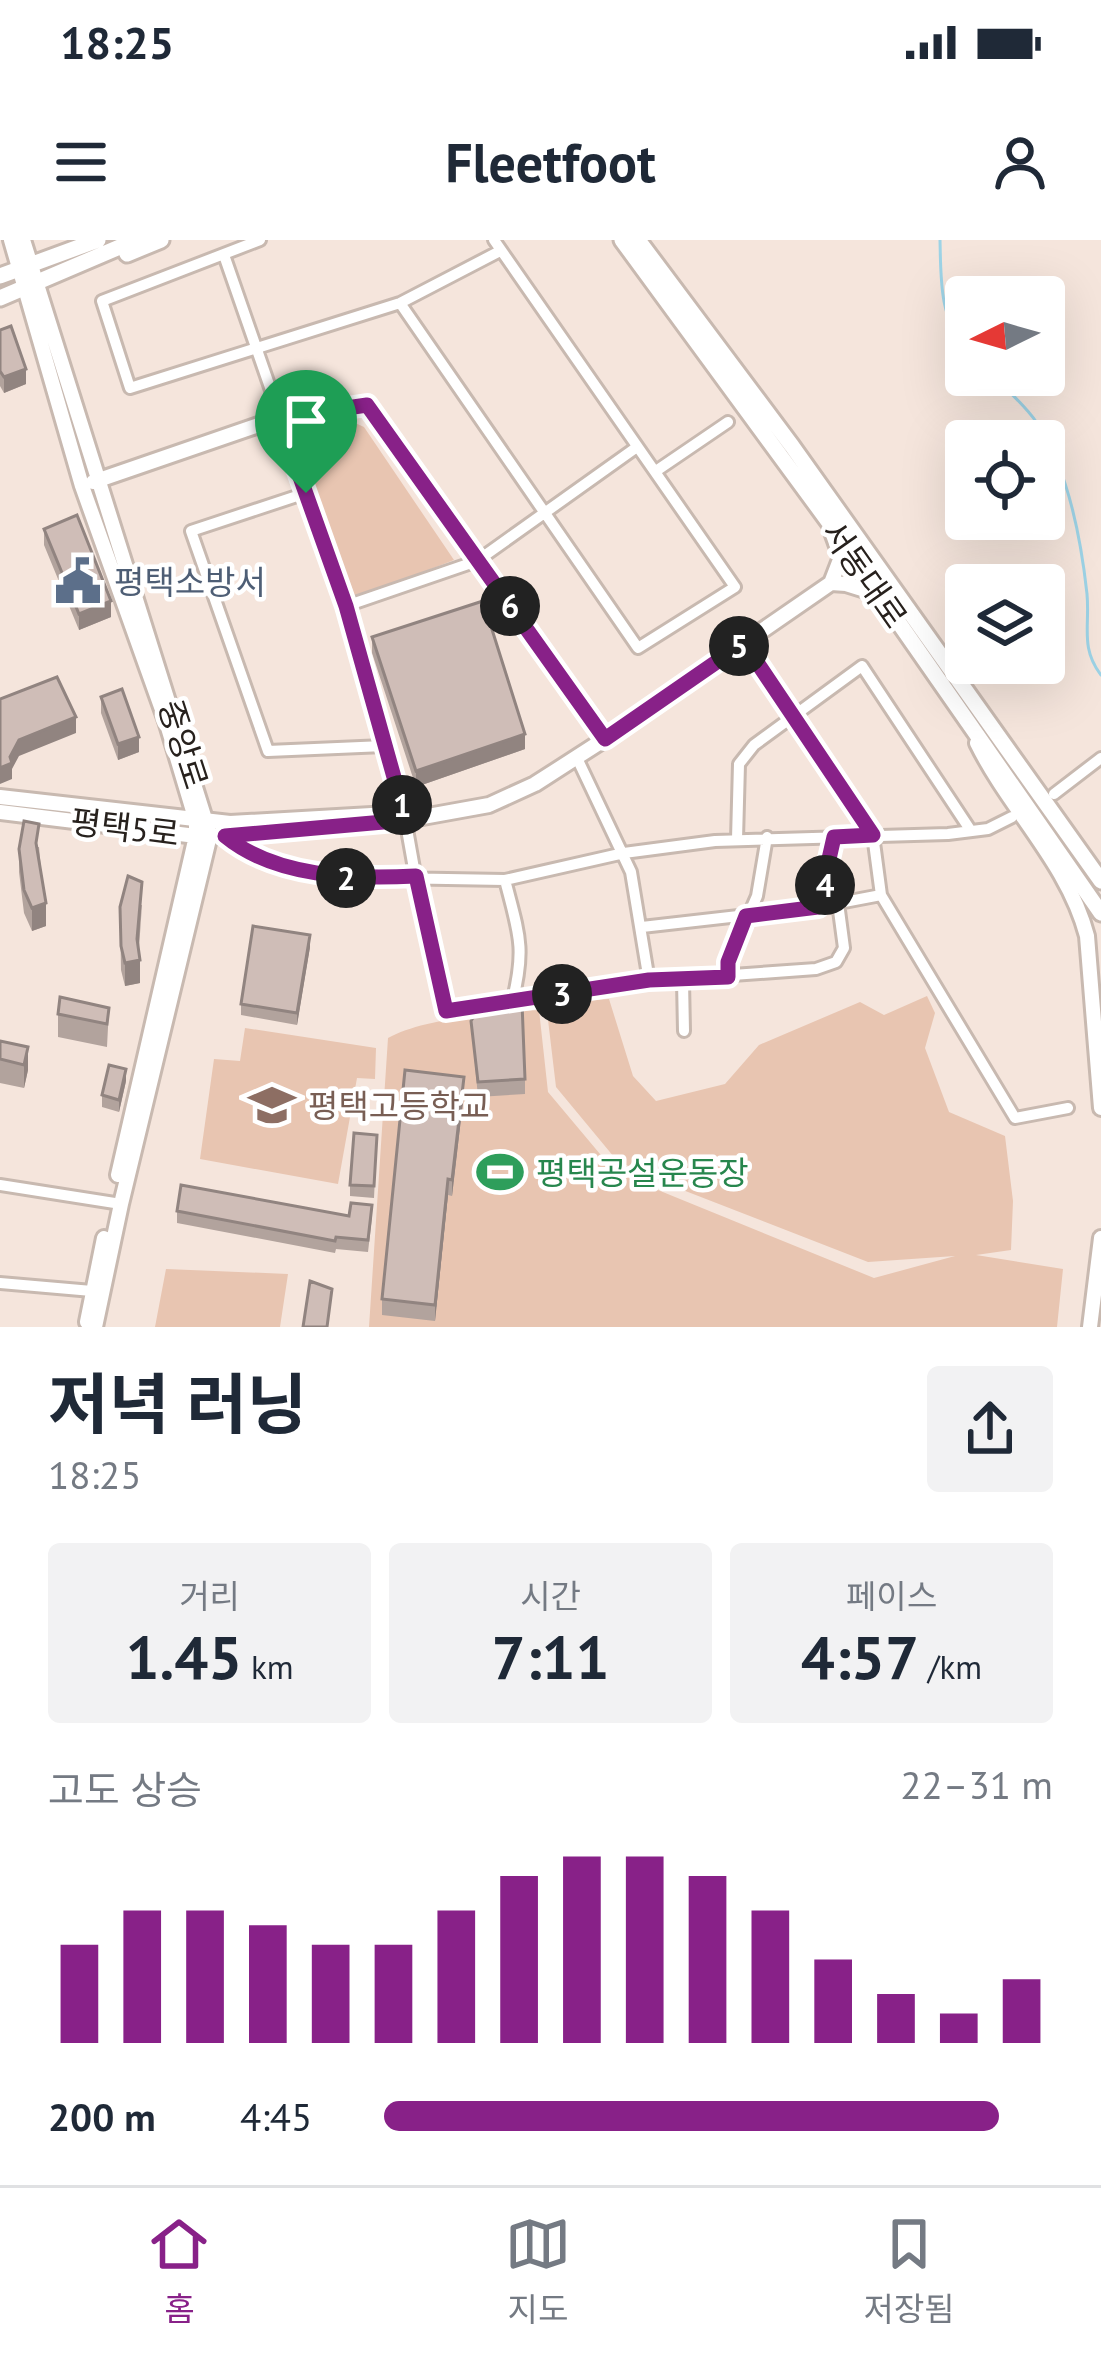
<!DOCTYPE html>
<html lang="ko">
<head>
<meta charset="utf-8">
<style>
	:root { --surface:#fff; --page:#f2f2f3; --text:#1f2937; --muted:#747a83; --line:#e0e1e3; --accent:#882188 }
	body { margin:0; font-family:"PT Sans","Noto Sans KR",sans-serif; background:var(--page); color:var(--text); height:100vh; display:flex; flex-direction:column; font-size:45px; white-space:nowrap }
	* { box-sizing:border-box; margin:0 }
	p { font-size:39px; color:var(--muted) }
	.icon { flex:none; width:66px; height:66px; fill:none; stroke:currentColor; stroke-width:2; stroke-linecap:round; stroke-linejoin:round }
	.map { position:relative; height:1087px; overflow:hidden }
	.details { display:flex; flex-direction:column; background:var(--surface); flex:1 }
	.details>* { flex:none }
	.needle { width:78px; rotate:265deg }
	.buttons { position:absolute; left:945px; top:36px; display:grid; gap:24px }
	.buttons a { display:grid; place-items:center; width:120px; height:120px; border-radius:12px; background:var(--surface); box-shadow:0 12px 48px #0002; font-size:60px }
	.pin { position:absolute; display:grid; place-items:center; width:102px; height:102px; color:#fff; margin:-123px -51px; border-radius:50% 50% 50% 0; rotate:-45deg; box-shadow:0 0 12px #0007 }
	.pin .icon { rotate:45deg }
	.km { position:absolute; width:60px; height:60px; margin:-30px; border-radius:50%; background:#222; color:#fff; font-size:33px; line-height:60px; text-align:center }
	.round { display:grid; place-items:center; flex:none; width:126px; height:126px; border-radius:12px; background:var(--page) }
	.head { display:flex; align-items:center; justify-content:space-between; height:204px; padding:0 48px }
	h1 { font-size:66px; font-weight:700; line-height:90px }
	.figures { display:grid; grid-template-columns:repeat(3,1fr); gap:18px; height:204px; padding:12px 48px }
	.figures div { display:grid; align-content:center; border-radius:12px; background:var(--page); text-align:center }
	.figures b { font-size:60px; font-weight:700 }
	.figures small { font-size:33px; font-weight:400 }
	.figures p { font-size:33px }
	.chart { height:336px; padding:24px 48px }
	.chart p { display:flex; justify-content:space-between }
	.chart svg { width:100%; height:216px; margin-top:12px; stroke:var(--accent); stroke-width:6 }
	ul { padding:0 48px; list-style:none; font-size:39px }
	li { display:grid; grid-template-columns:192px 144px 1fr; align-items:center; height:90px }
	li i { height:30px; border-radius:15px; background:var(--accent) }
	.status { display:flex; justify-content:space-between; align-items:center; height:84px; padding:0 60px; background:var(--surface); direction:ltr }
	.status svg { height:33px; fill:currentColor }
	header { display:flex; justify-content:space-between; align-items:center; height:156px; padding:0 48px; background:var(--surface); font-size:54px; font-weight:700 }
	.tabs { display:flex; justify-content:space-around; align-items:center; height:168px; border-top:3px solid var(--line); background:var(--surface); font-size:33px; color:var(--muted) }
	.tabs a { display:grid; justify-items:center; gap:6px }
	.tabs .active { color:var(--accent) }
	.map>svg:first-child { display:block }
	.green { fill:#e8c5b1 }
	.lines { fill:none; stroke-linecap:round; stroke-linejoin:round }
	.stream { stroke:#9dd3e6; stroke-width:3 }
	.street-casing { stroke:#c8b9b0; stroke-width:16 }
	.secondary-casing { stroke:#c8b9b0; stroke-width:20 }
	.primary-casing { stroke:#c8b9b0; stroke-width:21 }
	.street { stroke:#fff; stroke-width:10 }
	.secondary { stroke:#fff; stroke-width:14 }
	.primary { stroke:#fff; stroke-width:15 }
	.wall { fill:#b2a39d }
	.shaded-wall { fill:#918480 }
	.building { fill:#cfbdb7; stroke:#918480; stroke-width:3 }
	.route-casing { stroke:#fff; stroke-width:24 }
	.route { stroke:#882188; stroke-width:15 }
	.labels { text-anchor:middle; dominant-baseline:central; stroke-width:9; stroke-linejoin:round; paint-order:stroke }
	.street-label { font-size:33px; fill:#27211d; stroke:#fff }
	.service-label { font-size:33px; fill:#4e5e75; stroke:#fff; text-anchor:start }
	.education-label { font-size:33px; fill:#785e54; stroke:#fff; text-anchor:start }
	.leisure-label { font-size:33px; fill:#27864d; stroke:#fff; text-anchor:start }
</style>
</head>
<body>
<div class="status"><b>18:25</b><svg viewBox="0 0 49 12"><path d="M0 12V9h3v3zM5 12V6h3v6zM10 12V3h3v9zM15 12V0h3v12zM26 1h20v11H26zM47 4h2v5h-2z"/></svg></div>
<header><svg class="icon" aria-label="menu" viewBox="0 0 24 24"><path d="M4 6h16M4 12h16M4 18h16"/></svg>Fleetfoot<svg class="icon" aria-label="person" viewBox="0 0 24 24"><circle cx="12" cy="8" r="4"/><path d="M4 21q1-7 8-7t8 7"/></svg></header>
<div class="map">
<svg width="1101" height="1087" viewBox="0 0 1101 1087">
	<rect width="100%" height="100%" fill="#f5e5dc"/>
	<path class="green" d="M346 179 364 187 454 320 356 358 346 353 297 190 318 182Z
		M927 756 935 773 925 808 949 872 1005 896 1013 961 1011 1010 976 1015 1063 1029 1057 1087H369L388 798C424 778 497 773 539 770L548 852 600 914 626 937 874 1038 955 1016 868 1022 639 933 614 917 556 847 546 763 609 759 633 836 656 861 725 844 759 805 860 762 884 775Z
		M245 788 376 808 375 839 357 838 338 944 200 919 214 819 240 821Z
		M166 1029 288 1034 280 1087H155Z"/>
	<g class="lines">
		<path class="stream" d="M940 0C941 38 939 78 966 108
			M992 135C1007 150 1025 165 1037 183 1069 231 1081 299 1087 354 1090 386 1080 408 1101 435"/>
		<defs>
			<path id="street" d="M260 0 102 61 130 148 400 63 500 11
				M224 15 346 366 403 567 425 690 446 771 649 741 816 729 836 722 844 708 838 663
				M400 63 638 408 735 347 494 0
				M656 231 728 182
				M306 253 191 291 268 511 384 506
				M346 366 477 321 637 207
				M744 403 873 595 881 655 1015 878 1068 868
				M576 516 631 632 649 741
				M1054 554 1101 518
				M225 596 245 612 332 637 505 640 624 613 715 601 948 594 988 589 1012 577
				M737 599 739 524 754 505 862 426 971 591
				M505 640C519 694 526 708 512 763
				M818 667 834 597
				M642 687 818 667 881 655
				M728 737V722L757 656 767 597
				M683 741 684 791
				M0 945 121 964
				M0 1043 92 1051"/>
			<path id="secondary" d="M11 0 82 246 166 481 196 581V596L118 935
				M23 0 210 595 121 964 95 1087
				M93 242 279 178 367 165 605 499
				M831 343 846 344 878 354
				M977 503C1010 570 1068 623 1087 696L1101 868
				M0 557 230 583 389 574
				M0 572 196 596H225L406 580 489 565 535 544 605 499 831 343 841 317 832 292
				M87 1082 104 998
				M1090 1087 1101 998"/>
			<path id="primary" d="M622 0 828 281 1101 673
				M638 0 792 206 1101 641
				M127 14 161 0
				M0 36 98 0
				M0 58 136 0"/>
		</defs>
		<use href="#street" class="street-casing"/>
		<use href="#secondary" class="secondary-casing"/>
		<use href="#primary" class="primary-casing"/>
		<use href="#street" class="street"/>
		<use href="#secondary" class="secondary"/>
		<use href="#primary" class="primary"/>
	</g>
	<path class="wall" d="M0 90 26 144 4 153 0 146Z
		M44 289 111 377 79 390 44 305Z
		M372 397 525 509 416 547 372 413Z
		M101 457 139 512 118 520 101 473Z
		M39 607 46 686 32 691 24 673 19 632V609Z
		M142 665 139 708 140 743 125 746 121 730 120 667Z
		M310 707 297 785 241 775V764Z
		M109 768 107 807 58 797V774Z
		M471 781 525 839V854L478 857Z
		M0 801 28 807V830L24 848 0 843Z
		M126 841 119 872 102 867V855Z
		M464 853 452 956 448 955 435 1081 382 1075V1059Z
		M377 895 374 958 350 956V945Z
		M177 971 372 977 368 1012 336 1009 335 1013 177 983Z"/>
	<path class="shaded-wall" d="M26 129V144L4 153V137Z
		M111 361V377L79 390V374Z
		M76 477V493L19 516 12 529V539L0 544V528L10 517 19 500Z
		M525 494V509L416 547V531Z
		M139 497V512L118 520V504Z
		M142 642 138 720H140V743L125 746V723L137 699Z
		M46 663V686L32 691V668Z
		M310 695V707L297 785V773Z
		M28 807V830L24 848V825Z
		M126 829V841L119 872V860Z
		M464 837V853L452 956V940Z
		M448 939V955L435 1081V1065Z"/>
	<path class="building" d="M11 86 26 129 4 137 0 131V90Z
		M77 275 111 361 79 374 44 289Z
		M483 361 525 494 416 531 372 397Z
		M57 437 76 477 19 500 10 517 12 523 0 528V459Z
		M122 449 139 497 118 504 101 457Z
		M24 581 39 584 36 603 46 663 32 668 24 650 19 609Z
		M128 636 142 642 137 699 140 720 125 723 121 706 120 667Z
		M253 686 310 695 297 773 241 764Z
		M60 757 109 768 107 784 58 774Z
		M522 763 525 839 478 842 471 781 479 768Z
		M0 801 28 807 24 825 0 819Z
		M109 825 126 829 119 860 102 855Z
		M405 830 464 837 452 940 448 939 435 1065 382 1059Z
		M354 893 377 895 374 946 350 945Z
		M181 945 349 976 351 963 372 965 368 1000 336 997 335 1001 177 971Z
		M310 1041 332 1049 327 1087H303Z"/>
	<g class="lines">
		<defs>
			<path id="route" d="M367 165 605 499 744 403 873 595 834 597 818 667 746 676 728 722V737L649 740 446 771 416 636C353 639 276 638 225 596L406 580 346 366 279 178Z"/>
		</defs>
		<use href="#route" class="route-casing"/>
		<use href="#route" class="route"/>
	</g>
	<defs>
		<symbol id="civic-bare" viewBox="-9 -9 18 18"><path d="M-.6-6.5H3V-4.5H.6V-3L4-1V1h2V6H-6V1h2V-1L-.6-3ZM-1.2 2.5V6h2.4V2.5Z" fill="#5c6f8a" stroke="#fff" stroke-width="2.5" paint-order="stroke"/></symbol>
		<symbol id="school-bare" viewBox="-9 -9 18 18"><path d="M0-5L7-2L0 1L-7-2ZM-4 1L0 2.5L4 1V4Q0 6-4 4Z" fill="#8d6e63" stroke="#fff" stroke-width="2.5" paint-order="stroke"/></symbol>
		<symbol id="stadium-bare" viewBox="-9 -9 18 18"><path d="M0-5a6.5 5 0 1 0 0 10a6.5 5 0 1 0 0-10ZM-3.5-1.8h7v3.6h-7Z" fill="#2e9e5b" stroke="#fff" stroke-width="2.5" paint-order="stroke"/></symbol>
	</defs>
	<g fill-rule="evenodd">
		<use href="#civic-bare" x="45" y="308" width="66" height="66"/>
		<use href="#school-bare" x="239" y="832" width="66" height="66"/>
		<use href="#stadium-bare" x="467" y="899" width="66" height="66"/>
	</g>
	<g class="labels">
		<g class="street-label">
			<text transform="translate(865 334) rotate(55)">서동대로</text>
			<text transform="translate(184 504) rotate(72)">중앙로</text>
			<text transform="translate(125 587) rotate(7)">평택5로</text>
		</g>
		<g class="service-label">
			<text x="114" y="341">평택소방서</text>
		</g>
		<g class="education-label">
			<text x="308" y="865">평택고등학교</text>
		</g>
		<g class="leisure-label">
			<text x="536" y="932">평택공설운동장</text>
		</g>
	</g>
</svg>
<div class="buttons">
<a><svg class="needle" viewBox="-14 -14 28 28"><path d="M0-13l5 13h-10z" fill="#e53935"/><path d="M0 13l5-13h-10z" fill="#747a83"/></svg></a>
<a><svg class="icon" aria-label="locate" viewBox="0 0 24 24"><circle cx="12" cy="12" r="6"/><path d="M12 2v4M12 18v4M2 12h4M18 12h4"/></svg></a>
<a><svg class="icon" aria-label="layers" viewBox="0 0 24 24"><path d="M12 4l9 5-9 5-9-5zM3 14l9 5 9-5"/></svg></a>
</div>
<div class="pin" style="left:306px;top:253px;background:#1e9e55"><svg class="icon" aria-label="arrive" viewBox="0 0 24 24"><path d="M6 21V4h12l-3 4 3 4H6"/></svg></div>
<b class="km" style="left:402px;top:565px">1</b>
<b class="km" style="left:346px;top:638px">2</b>
<b class="km" style="left:562px;top:754px">3</b>
<b class="km" style="left:825px;top:645px">4</b>
<b class="km" style="left:739px;top:406px">5</b>
<b class="km" style="left:510px;top:366px">6</b>
</div>
<section class="details">
<div class="head"><div><h1>저녁 러닝</h1><p>18:25</p></div><a class="round"><svg class="icon" aria-label="share" viewBox="0 0 24 24"><path d="M12 15V3M7 8l5-5 5 5M5 13v7h14v-7"/></svg></a></div>
<div class="figures">
<div><p>거리</p><b>1.45<small> km</small></b></div>
<div><p>시간</p><b>7:11</b></div>
<div><p>페이스</p><b>4:57<small> /km</small></b></div>
</div>
<div class="chart"><p><span>고도 상승</span>22–31 m</p>
<svg viewBox="0 0 160 44" preserveAspectRatio="none"><path d="M5 44V24M15 44V17M25 44V17M35 44V20M45 44V24M55 44V24M65 44V17M75 44V10M85 44V6M95 44V6M105 44V10M115 44V17M125 44V27M135 44V34M145 44V38M155 44V31"/></svg>
</div>
<ul>
<li><b>200 m</b>4:45<i style="width:92%"></i></li>
</ul>
</section>
<nav class="tabs">
<a class="active"><svg class="icon" aria-label="home" viewBox="0 0 24 24"><path d="M3 11l9-7 9 7M6 9v11h12V9"/></svg>홈</a>
<a><svg class="icon" aria-label="map" viewBox="0 0 24 24"><path d="M3 6l6-2 6 2 6-2v14l-6 2-6-2-6 2zM9 4v14M15 6v14"/></svg>지도</a>
<a><svg class="icon" aria-label="saved" viewBox="0 0 24 24"><path d="M7 4h10v16l-5-4-5 4z"/></svg>저장됨</a>
</nav>
</body>
</html>
